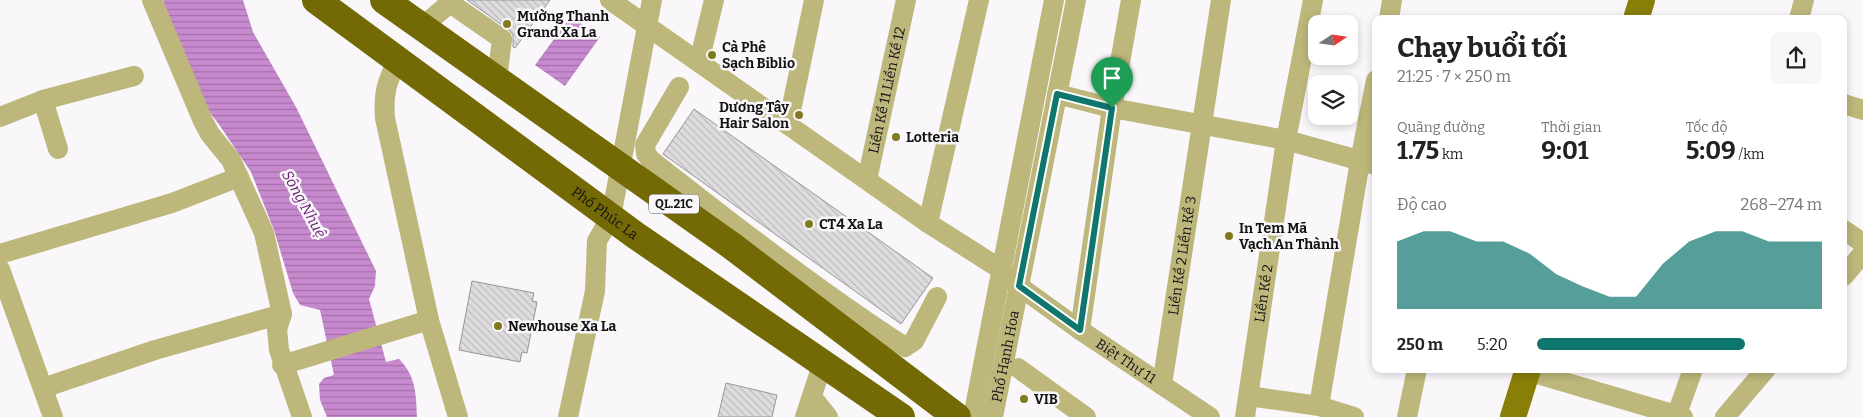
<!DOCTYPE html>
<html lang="vi">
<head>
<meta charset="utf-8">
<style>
	:root { --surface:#fff; --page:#f6f6f6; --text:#222; --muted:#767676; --accent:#0f766e }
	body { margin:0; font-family:Bitter,serif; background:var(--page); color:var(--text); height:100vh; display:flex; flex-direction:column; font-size:19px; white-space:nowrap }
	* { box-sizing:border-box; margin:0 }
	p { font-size:16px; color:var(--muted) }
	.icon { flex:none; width:28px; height:28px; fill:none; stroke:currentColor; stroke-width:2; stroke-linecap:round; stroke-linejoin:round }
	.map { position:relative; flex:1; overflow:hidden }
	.drawer { position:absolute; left:1372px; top:15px; width:475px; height:358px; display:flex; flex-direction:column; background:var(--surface); border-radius:10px; box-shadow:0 2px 8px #0003 }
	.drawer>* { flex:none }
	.needle { width:32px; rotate:77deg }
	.controls { position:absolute; left:1308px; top:15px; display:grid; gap:10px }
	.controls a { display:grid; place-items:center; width:50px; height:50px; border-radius:10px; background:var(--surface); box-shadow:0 2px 8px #0003; font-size:25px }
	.pin { position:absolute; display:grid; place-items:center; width:42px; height:42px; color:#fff; margin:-51px -21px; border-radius:50% 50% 50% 0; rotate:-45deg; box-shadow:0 0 5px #0007 }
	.pin .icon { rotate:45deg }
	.round { display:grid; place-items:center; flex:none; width:52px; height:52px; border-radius:10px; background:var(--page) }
	.overview { display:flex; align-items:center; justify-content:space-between; height:85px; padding:0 25px }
	h1 { font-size:28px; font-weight:700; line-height:38px }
	.figures { display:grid; grid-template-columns:repeat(3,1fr); gap:8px; height:85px; padding:5px 25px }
	.figures div { display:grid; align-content:center }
	.figures b { font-size:25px; font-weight:700 }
	.figures small { font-size:14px; font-weight:400 }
	.figures p { font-size:14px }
	.chart { height:140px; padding:10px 25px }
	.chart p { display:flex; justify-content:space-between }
	.chart svg { width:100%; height:90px; margin-top:5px; fill:var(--accent); opacity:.7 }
	ul { padding:0 25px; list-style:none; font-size:16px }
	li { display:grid; grid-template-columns:80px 60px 1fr; align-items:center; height:38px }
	li i { height:12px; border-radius:6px; background:var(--accent) }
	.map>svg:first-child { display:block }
	.water { fill:url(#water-rules) }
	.building { fill:url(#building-back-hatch); stroke:#989698 }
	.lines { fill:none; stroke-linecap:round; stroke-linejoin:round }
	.minor { stroke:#bdb77b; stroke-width:20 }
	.major { stroke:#897f08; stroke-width:26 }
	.highway { stroke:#736a05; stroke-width:28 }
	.route-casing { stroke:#fff; stroke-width:10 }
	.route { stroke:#0f766e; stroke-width:6 }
	.poi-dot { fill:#81791e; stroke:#faf7fa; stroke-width:2 }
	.labels { text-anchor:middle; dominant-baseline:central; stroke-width:5; stroke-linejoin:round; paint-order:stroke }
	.shield { fill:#faf7fa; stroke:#585759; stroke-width:1 }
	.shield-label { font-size:12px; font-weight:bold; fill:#131214 }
	.poi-label { font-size:14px; font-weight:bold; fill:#131214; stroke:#faf7fa; text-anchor:start }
	.street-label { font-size:14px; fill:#131214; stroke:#faf7fa }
	.water-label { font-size:15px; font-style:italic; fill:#671d71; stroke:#faf7fa }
</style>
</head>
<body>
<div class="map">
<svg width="1863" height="417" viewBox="0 0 1863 417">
	<defs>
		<pattern id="water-rules" width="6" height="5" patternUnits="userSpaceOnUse" patternTransform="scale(1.25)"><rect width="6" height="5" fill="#c88acf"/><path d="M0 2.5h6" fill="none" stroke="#a16fa7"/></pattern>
		<pattern id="building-back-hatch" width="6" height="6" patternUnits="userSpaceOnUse" patternTransform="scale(1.25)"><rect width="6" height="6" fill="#dfdcdf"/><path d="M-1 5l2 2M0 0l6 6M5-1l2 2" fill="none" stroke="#bebcbe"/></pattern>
	</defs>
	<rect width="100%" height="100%" fill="#faf7fa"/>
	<path class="water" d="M163 0H243L253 32 296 107 376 271 375 286 369 299 386 362 399 359C416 376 416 394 417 417H327L320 400 319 384 324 378 334 375 320 310 300 305 293 293 274 230 251 172 218 123 199 99Z
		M571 16 600 37 565 86 535 65Z"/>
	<path class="building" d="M467 0H550L515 48 513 47V35L509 30Z
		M694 109 933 278 901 324 663 154Z
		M472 281 534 293 532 301 537 302 527 353 522 352 520 362 459 350Z
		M726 383 777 395 772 417H718Z"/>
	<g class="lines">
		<g class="minor">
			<path d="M152 0 203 121 210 134 231 160 264 233 282 314 277 329 279 350 302 417"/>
			<path id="s1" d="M610 0 928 223 1002 270 1019 286 1080 330 1210 417"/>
			<path d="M1389 19 1392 0"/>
			<path d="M1799 19 1804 0"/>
			<path d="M422 27 450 3 502 39 497 80"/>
			<path d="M398 59C387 82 383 92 385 118L429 320 458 417"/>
			<path d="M699 62 714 0"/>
			<path d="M679 87 645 145 646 154 651 160C734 225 817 290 905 347L914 341 937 297"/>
			<path d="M1057 94 1112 108 1286 140 1376 165"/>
			<path d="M43 100 134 76"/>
			<path d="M1844 104 1863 110"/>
			<path d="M0 117 43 100 58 149"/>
			<path d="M788 125 814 0"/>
			<path id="s2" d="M867 180 906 0"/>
			<path d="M928 223 979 0"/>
			<path d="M1844 230 1863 243"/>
			<path d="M0 254 172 203 239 177"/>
			<path d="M0 269 53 417"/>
			<path d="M1844 276 1863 253"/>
			<path d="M1080 330 1112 108 1131 0"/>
			<path d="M282 365 429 320"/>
			<path d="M1018 368 1086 417"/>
			<path d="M1527 371 1683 417"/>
			<path id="s3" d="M1162 385 1221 0"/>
			<path d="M43 388 155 350 282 314"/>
			<path d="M1249 396 1319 406 1354 417"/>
			<path d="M812 397 828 417"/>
			<path d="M1319 406 1360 161 1376 80"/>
			<path d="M1677 414 1693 369"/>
			<path d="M568 417 595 291 597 241 611 217 652 0"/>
			<path d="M805 417 823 362"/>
			<path d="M973 417 1054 0"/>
			<path id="s4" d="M993 417 1076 0"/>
			<path id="s5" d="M1245 417 1286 140 1313 0"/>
			<path d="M1407 417 1417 369"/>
			<path d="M1725 417 1766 369"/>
		</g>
		<path class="major" d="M1636 19 1642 0
			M1513 417 1528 369"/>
		<g class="highway">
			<path id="s6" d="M316 0 635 235 901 417"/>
			<path d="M384 0 732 246 957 417"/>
		</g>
	</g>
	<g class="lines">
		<defs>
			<path id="route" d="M1057 94 1112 108 1080 330 1019 286Z"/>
		</defs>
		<use href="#route" class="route-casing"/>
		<use href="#route" class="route"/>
	</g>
	<g class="poi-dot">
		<circle cx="507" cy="24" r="5"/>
		<circle cx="712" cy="55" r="5"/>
		<circle cx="799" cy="115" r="5"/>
		<circle cx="896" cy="137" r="5"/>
		<circle cx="809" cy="224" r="5"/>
		<circle cx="1229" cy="236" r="5"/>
		<circle cx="498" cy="326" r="5"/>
		<circle cx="1024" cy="399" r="5"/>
	</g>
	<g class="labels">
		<rect class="shield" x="649" y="194.5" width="50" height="19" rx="4"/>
		<g class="shield-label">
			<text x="674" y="204">QL.21C</text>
		</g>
		<g class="poi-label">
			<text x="517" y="16">Mường Thanh<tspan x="517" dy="16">Grand Xa La</tspan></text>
			<text x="722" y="47">Cà Phê<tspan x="722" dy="16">Sạch Biblio</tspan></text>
			<text x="789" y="107" text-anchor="end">Dương Tây<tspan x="789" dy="16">Hair Salon</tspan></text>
			<text x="906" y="137">Lotteria</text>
			<text x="819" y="224">CT4 Xa La</text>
			<text x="1239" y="228">In Tem Mã<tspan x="1239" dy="16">Vạch An Thành</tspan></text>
			<text x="508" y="326">Newhouse Xa La</text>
			<text x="1034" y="399">VIB</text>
		</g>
		<g class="street-label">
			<text stroke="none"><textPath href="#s2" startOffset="92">Liền Kề 11 Liền Kề 12</textPath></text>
			<text stroke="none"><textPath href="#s6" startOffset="359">Phố Phúc La</textPath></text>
			<text stroke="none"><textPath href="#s3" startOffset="131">Liền Kề 2 Liền Kề 3</textPath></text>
			<text stroke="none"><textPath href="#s5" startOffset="125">Liền Kề 2</textPath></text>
			<text stroke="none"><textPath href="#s4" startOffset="62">Phố Hạnh Hoa</textPath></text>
			<text stroke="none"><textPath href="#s1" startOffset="630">Biệt Thự 11</textPath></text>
		</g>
		<g class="water-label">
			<text transform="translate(304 204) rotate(61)">Sông Nhuệ</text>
		</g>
	</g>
</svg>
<div class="controls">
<a><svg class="needle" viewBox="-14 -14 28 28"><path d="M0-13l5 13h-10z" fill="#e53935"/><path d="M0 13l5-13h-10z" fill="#767676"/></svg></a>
<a><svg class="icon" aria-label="layers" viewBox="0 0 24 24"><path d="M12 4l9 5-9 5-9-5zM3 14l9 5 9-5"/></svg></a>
</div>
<div class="pin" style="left:1112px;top:108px;background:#1e9e55"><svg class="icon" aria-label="arrive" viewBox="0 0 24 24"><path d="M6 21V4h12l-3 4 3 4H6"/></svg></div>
<section class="drawer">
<div class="overview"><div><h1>Chạy buổi tối</h1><p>21:25 · 7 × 250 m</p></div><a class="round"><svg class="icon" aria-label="share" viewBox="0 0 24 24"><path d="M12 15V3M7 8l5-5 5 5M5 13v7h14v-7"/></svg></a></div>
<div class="figures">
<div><p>Quãng đường</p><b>1.75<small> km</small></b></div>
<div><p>Thời gian</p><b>9:01</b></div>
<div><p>Tốc độ</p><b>5:09<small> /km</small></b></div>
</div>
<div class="chart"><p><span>Độ cao</span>268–274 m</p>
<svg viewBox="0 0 160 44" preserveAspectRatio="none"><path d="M0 44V11L10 6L20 6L30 11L40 11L50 17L60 27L70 33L80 38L90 38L100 22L110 11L120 6L130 6L140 11L150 11L160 11V44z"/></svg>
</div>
<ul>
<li><b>250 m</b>5:20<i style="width:73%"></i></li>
</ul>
</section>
</div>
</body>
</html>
